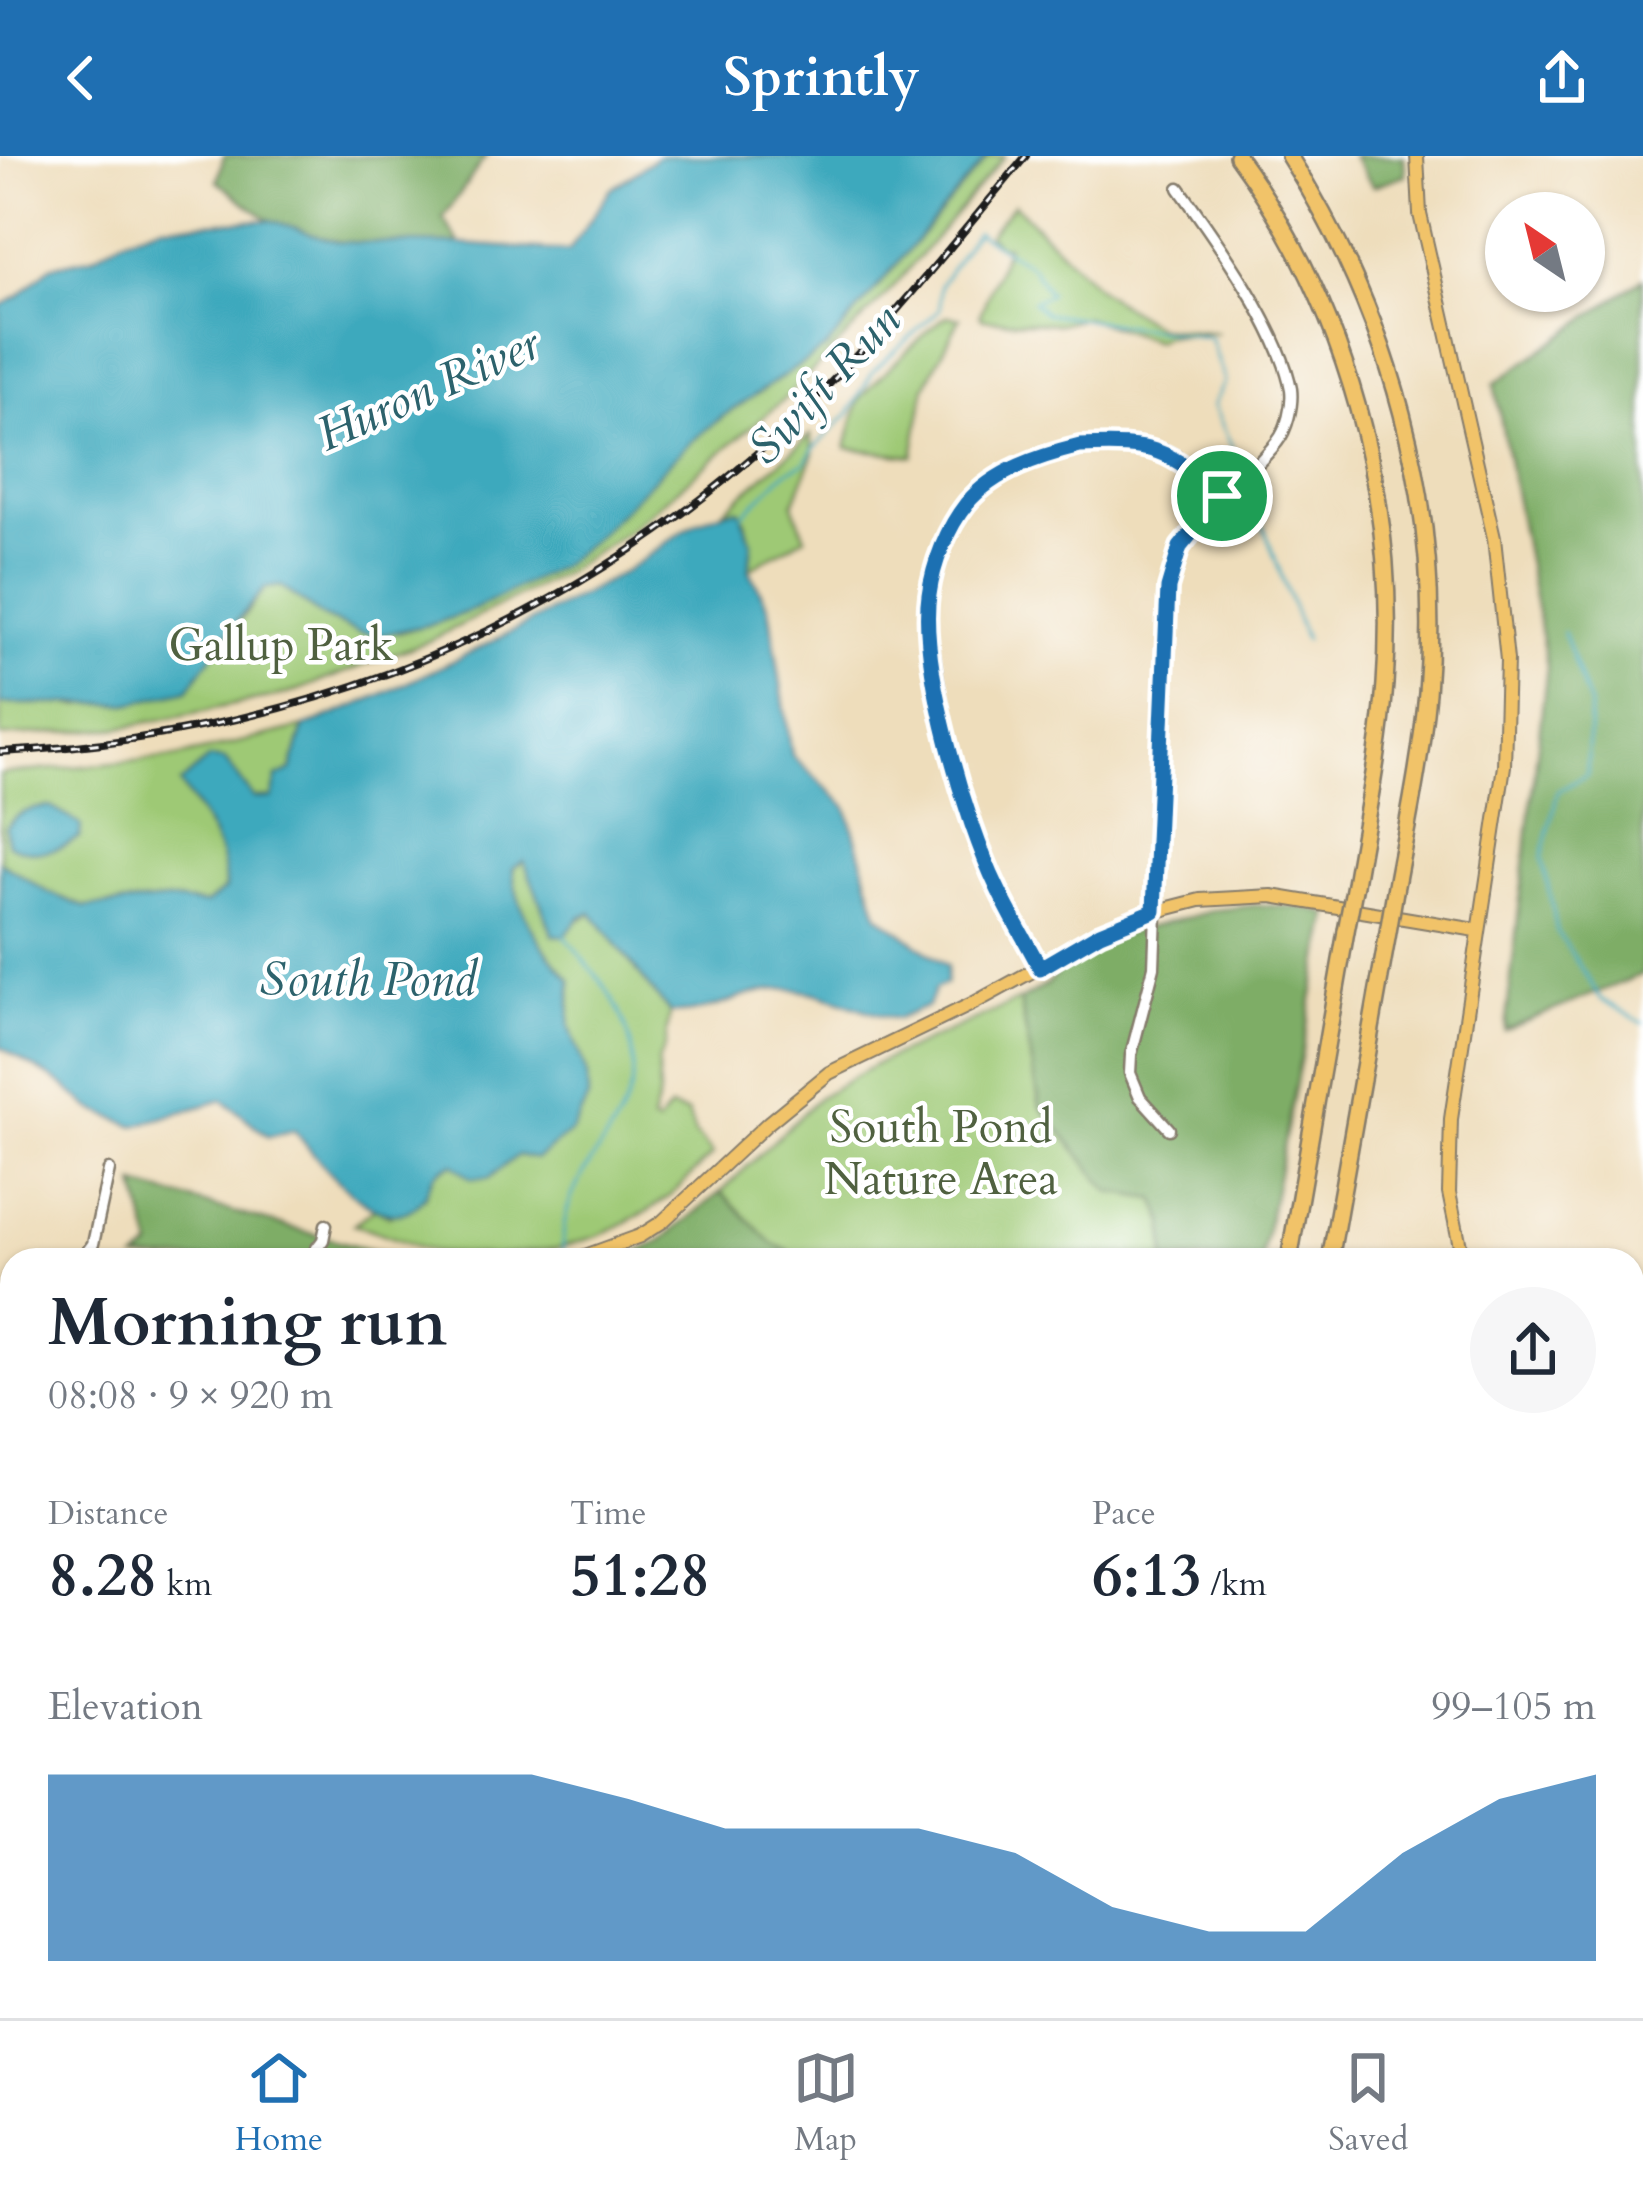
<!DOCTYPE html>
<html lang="en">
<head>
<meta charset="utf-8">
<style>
	:root { --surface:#fff; --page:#f6f6f7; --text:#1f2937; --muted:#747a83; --line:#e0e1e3; --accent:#1f6fb2 }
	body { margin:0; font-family:Cardo,serif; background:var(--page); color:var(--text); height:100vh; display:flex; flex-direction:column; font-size:45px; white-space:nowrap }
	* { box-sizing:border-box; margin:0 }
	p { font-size:39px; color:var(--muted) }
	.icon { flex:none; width:66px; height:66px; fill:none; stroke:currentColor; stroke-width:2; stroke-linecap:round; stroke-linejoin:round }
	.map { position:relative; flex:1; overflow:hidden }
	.drawer { position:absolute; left:0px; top:1092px; width:1644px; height:771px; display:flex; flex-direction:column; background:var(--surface); border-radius:36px 36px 0 0; box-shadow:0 3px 9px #0004 }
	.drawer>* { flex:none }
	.needle { width:78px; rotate:325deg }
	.controls { position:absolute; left:1485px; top:36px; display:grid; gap:24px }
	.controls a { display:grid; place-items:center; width:120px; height:120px; border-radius:50%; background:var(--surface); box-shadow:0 3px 9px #0004; font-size:60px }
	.pin { position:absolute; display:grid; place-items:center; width:102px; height:102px; color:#fff; margin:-51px; border:6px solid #fff; border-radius:50%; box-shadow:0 3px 12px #0007 }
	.round { display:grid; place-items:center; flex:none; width:126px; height:126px; border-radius:63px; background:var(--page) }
	.overview { display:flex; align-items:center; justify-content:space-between; height:204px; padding:0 48px }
	h1 { font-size:66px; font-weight:600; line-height:90px }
	.figures { display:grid; grid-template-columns:repeat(3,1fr); gap:18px; height:204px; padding:12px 48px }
	.figures div { display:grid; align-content:center }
	.figures b { font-size:60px; font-weight:600 }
	.figures small { font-size:33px; font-weight:400 }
	.figures p { font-size:33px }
	.chart { height:336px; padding:24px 48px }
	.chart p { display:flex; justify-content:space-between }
	.chart svg { width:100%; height:216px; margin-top:12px; fill:var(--accent); opacity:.7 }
	header { display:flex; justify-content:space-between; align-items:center; height:156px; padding:0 48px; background:var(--accent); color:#fff; font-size:54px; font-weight:600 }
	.menu { display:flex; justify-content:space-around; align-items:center; height:168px; border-top:3px solid var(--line); background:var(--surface); font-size:33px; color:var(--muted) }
	.menu a { display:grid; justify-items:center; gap:6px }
	.menu .selected { color:var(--accent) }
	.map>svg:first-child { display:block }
	.green { fill:#9ec975; stroke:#5d7248; stroke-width:3 }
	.forest { fill:#7ead66; stroke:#4d6441; stroke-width:3 }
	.water { fill:#3da9bd; stroke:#2c626c; stroke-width:3 }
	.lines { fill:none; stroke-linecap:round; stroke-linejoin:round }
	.stream { stroke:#3da9bd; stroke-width:3 }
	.minor-casing { stroke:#857c6c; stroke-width:15 }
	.major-casing { stroke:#857c6c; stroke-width:16 }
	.highway-casing { stroke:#857c6c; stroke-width:20 }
	.minor { stroke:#fff; stroke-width:10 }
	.major { stroke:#f1c369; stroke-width:12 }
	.highway { stroke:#f1c369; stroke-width:15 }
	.rail-casing { stroke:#1c1c1c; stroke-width:8 }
	.rail { stroke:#fff; stroke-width:3; stroke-dasharray:9; stroke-linecap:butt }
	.highway-bridge-casing { stroke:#857c6c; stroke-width:20; stroke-linecap:butt }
	.highway-bridge { stroke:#f1c369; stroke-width:15 }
	.route-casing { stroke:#fff; stroke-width:24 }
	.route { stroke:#1f6fb2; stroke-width:15 }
	.labels { text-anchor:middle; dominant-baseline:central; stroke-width:9; stroke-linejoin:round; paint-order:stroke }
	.park-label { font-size:45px; fill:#506140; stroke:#fff }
	.water-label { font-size:48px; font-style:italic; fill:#2c626c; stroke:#fff }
</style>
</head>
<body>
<header><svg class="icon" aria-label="back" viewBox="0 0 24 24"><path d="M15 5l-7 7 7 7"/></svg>Sprintly<svg class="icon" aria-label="share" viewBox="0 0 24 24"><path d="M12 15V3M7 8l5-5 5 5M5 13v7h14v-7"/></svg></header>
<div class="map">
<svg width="1643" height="1862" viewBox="0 0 1643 1862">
	<rect width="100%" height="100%" fill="#fff"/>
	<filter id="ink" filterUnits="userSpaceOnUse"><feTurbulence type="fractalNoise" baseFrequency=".00833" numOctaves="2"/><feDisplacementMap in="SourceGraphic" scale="24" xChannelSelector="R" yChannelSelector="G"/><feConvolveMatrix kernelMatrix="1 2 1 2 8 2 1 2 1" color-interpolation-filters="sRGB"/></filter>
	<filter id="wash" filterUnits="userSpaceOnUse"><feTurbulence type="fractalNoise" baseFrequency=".004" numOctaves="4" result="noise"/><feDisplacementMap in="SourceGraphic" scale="48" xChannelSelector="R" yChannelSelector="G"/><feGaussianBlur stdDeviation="2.7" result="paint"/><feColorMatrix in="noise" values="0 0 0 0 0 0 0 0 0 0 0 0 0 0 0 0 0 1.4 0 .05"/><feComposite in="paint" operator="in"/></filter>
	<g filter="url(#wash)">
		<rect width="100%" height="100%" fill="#edb"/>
		<path class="green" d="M988 0H1005L890 135 788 240 628 375 564 417 431 484 288 538 119 572 0 581V548L39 545 81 550 220 491 265 432 281 430 302 444 399 477 475 453 559 411 687 289 722 261 827 191Z
			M1014 48 1101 135 1159 172 1218 177 1165 180 1156 185 1085 161 1059 168 983 163 980 159 1007 90 998 89 988 79Z
			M947 160 960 162 925 231 913 300 846 292C850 277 853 260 859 246 863 235 934 168 947 160Z
			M811 279 814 297 793 348 805 381 749 413C753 391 750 372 739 353L723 355Z
			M304 571 291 614 273 642H254L225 605 180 628C203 662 226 690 225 733L206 748 168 744 85 751 49 737 0 706V618L177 601Z
			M525 705 553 779 592 757 670 857 665 890 658 906 659 939 652 965 657 968 670 952 688 957 695 978 713 998 670 1040 648 1055 598 1080 556 1093 495 1100 437 1097 354 1068 375 1052 389 1060 424 1042C430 1023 434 1014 453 1008L461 1011 587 919 569 870 571 824C543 795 514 753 513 712Z
			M1020 844 1040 950 1155 1043 1165 1067V1104H806L772 1088 721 1036 819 941 878 907Z"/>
		<path class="forest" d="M224 0H486L443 62 460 88C398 87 328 96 272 65 252 54 235 38 217 25Z
			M1352 0H1404L1405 19 1373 30Z
			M1643 122V818L1505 874 1547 510 1494 228Z
			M1259 749 1306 752 1329 758 1261 1104H1165V1067L1155 1043 1110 1036 1040 950 1020 844 1048 828 1064 808 1123 778 1216 754Z
			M136 1029 408 1104H137L152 1092Z
			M721 1036 772 1087 806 1104H622L661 1085Z
			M12 1200V1329L0 1338V1210Z
			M12 1332V1744L0 1738V1341Z
			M156 1851H337L338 1862H164Z"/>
		<path class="water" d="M658 0H988L827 191 722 261 687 289 593 384 559 411 475 453 437 467 381 479 360 477 324 462 281 430 265 432 234 468 188 534 129 548H0V150L19 140 51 110 93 101 122 83 160 69 271 64 337 86 460 88 569 95 610 34Z
			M739 353 752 386 749 413 769 452 792 599 847 651 878 759 947 810 946 828 935 833 928 850 897 863C854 855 815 828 770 834 733 840 710 859 670 857L592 757 581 760 565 780 553 779 524 705 513 712C514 753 544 796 571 824L569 870 587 919 588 942 572 975 536 1003 518 999 489 1022H471L453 1008C424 1017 435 1031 418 1048 380 1086 316 1002 294 974L269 981 223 944 135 970 91 953 61 927 0 891V706L49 737 85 751 168 744 206 748 225 733C226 691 204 662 180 628L209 602 225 604 254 642H272L277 621 291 614 304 571C413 528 517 474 620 418 660 396 692 358 739 353Z
			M51 651 81 669 80 681C55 697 35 701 8 688L5 671C19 656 31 652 51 651Z"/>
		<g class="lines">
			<path class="stream" d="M1248 328 1305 484
				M742 359 786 316 805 307 814 292 849 257 874 214 940 153V129L976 76 1032 111 1049 138 1032 146 1045 157 1210 182 1225 225 1213 249 1238 304
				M1563 476 1590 550 1587 619 1558 635 1542 701 1557 775 1601 843 1643 867
				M564 1104C549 992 680 971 615 847 602 823 581 801 565 780
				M253 1851 257 1862"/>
		</g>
	</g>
	<g filter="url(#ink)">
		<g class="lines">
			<defs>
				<path id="minor" d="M1040 812 996 730 967 659 946 574 928 465C930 358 1008 284 1116 290 1133 290 1156 290 1172 298 1190 308 1207 327 1222 340
					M1169 973 1140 941 1130 917 1131 899 1154 811 1168 432C1172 418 1175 400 1183 388 1210 350 1248 322 1277 286 1287 274 1293 249 1291 233 1280 173 1215 82 1179 32
					M81 1104 93 1088 109 1014
					M308 1104 323 1084 326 1069
					M0 1161 12 1155
					M343 1851 345 1862
					M515 1851 519 1862
					M876 1851 879 1862
					M1105 1851 1114 1862"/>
				<path id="major" d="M1417 0 1420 58 1494 382 1507 504 1504 610 1451 963 1449 1037 1463 1104
					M574 1104 640 1080 662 1066 768 967 829 917 974 847 1130 762 1200 744 1272 740 1476 774
					M1632 1386 1643 1402
					M0 1760 12 1766
					M125 1851 134 1862"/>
				<path id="highway" d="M1237 0C1347 150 1399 343 1385 528 1380 595 1366 662 1355 728
					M1289 0C1390 159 1443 348 1427 537 1421 604 1407 669 1395 735
					M1289 1104 1346 775
					M1330 1104 1387 782
					M1353 1851 1358 1862
					M1367 1851 1373 1862
					M1425 1851 1433 1862"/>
			</defs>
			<use href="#minor" class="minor-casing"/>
			<use href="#major" class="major-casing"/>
			<use href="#highway" class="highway-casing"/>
			<use href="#minor" class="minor"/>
			<use href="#major" class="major"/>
			<use href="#highway" class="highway"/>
			<defs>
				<path id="rail" d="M0 596C273 582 525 491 736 315 846 224 935 109 1026 0"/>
			</defs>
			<use href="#rail" class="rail-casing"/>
			<use href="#rail" class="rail"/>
			<defs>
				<path id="highway-bridge" d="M1346 775 1355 728
					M1387 782 1395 735"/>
			</defs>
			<use href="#highway-bridge" class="highway-bridge-casing"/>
			<use href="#highway-bridge" class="highway-bridge"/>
		</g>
	</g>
	<g class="lines" filter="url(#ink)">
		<defs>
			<path id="route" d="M1080 290C1155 287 1166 292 1222 340L1180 391 1168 432 1154 755 1100 777 1040 812C1026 785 1010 759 997 731 966 667 919 509 929 439 933 408 947 372 967 347 995 314 1040 300 1080 290Z"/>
		</defs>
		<use href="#route" class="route-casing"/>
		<use href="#route" class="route"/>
	</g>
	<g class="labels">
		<g class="park-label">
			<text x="281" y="489">Gallup Park</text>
			<text x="941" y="971">South Pond<tspan x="941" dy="52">Nature Area</tspan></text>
		</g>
		<g class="water-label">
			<text transform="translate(824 228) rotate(-47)">Swift Run</text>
			<text transform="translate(428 233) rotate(-24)">Huron River</text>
			<text x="368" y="823">South Pond</text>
		</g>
	</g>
</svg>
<div class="controls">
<a><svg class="needle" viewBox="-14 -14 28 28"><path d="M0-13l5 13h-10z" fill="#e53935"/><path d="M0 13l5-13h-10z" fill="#747a83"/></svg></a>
</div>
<div class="pin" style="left:1222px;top:340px;background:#1e9e55"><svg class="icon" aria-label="arrive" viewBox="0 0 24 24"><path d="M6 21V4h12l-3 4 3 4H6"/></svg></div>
<section class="drawer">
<div class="overview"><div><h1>Morning run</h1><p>08:08 · 9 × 920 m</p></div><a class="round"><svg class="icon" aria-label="share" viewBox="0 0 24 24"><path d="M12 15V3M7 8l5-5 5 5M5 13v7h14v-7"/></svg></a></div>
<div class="figures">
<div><p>Distance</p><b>8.28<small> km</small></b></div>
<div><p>Time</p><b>51:28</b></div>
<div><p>Pace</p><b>6:13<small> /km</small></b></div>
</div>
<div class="chart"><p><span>Elevation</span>99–105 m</p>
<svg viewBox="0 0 160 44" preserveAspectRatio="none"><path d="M0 44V6L10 6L20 6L30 6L40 6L50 6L60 11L70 17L80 17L90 17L100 22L110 33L120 38L130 38L140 22L150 11L160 6V44z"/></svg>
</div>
</section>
</div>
<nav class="menu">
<a class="selected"><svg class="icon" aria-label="home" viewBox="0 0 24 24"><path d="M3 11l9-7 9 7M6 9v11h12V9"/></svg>Home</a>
<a><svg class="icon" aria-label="map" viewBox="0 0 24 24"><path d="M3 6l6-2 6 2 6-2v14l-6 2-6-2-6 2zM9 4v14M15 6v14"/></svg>Map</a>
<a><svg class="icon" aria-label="saved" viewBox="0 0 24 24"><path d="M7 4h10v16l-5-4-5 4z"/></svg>Saved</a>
</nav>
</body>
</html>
